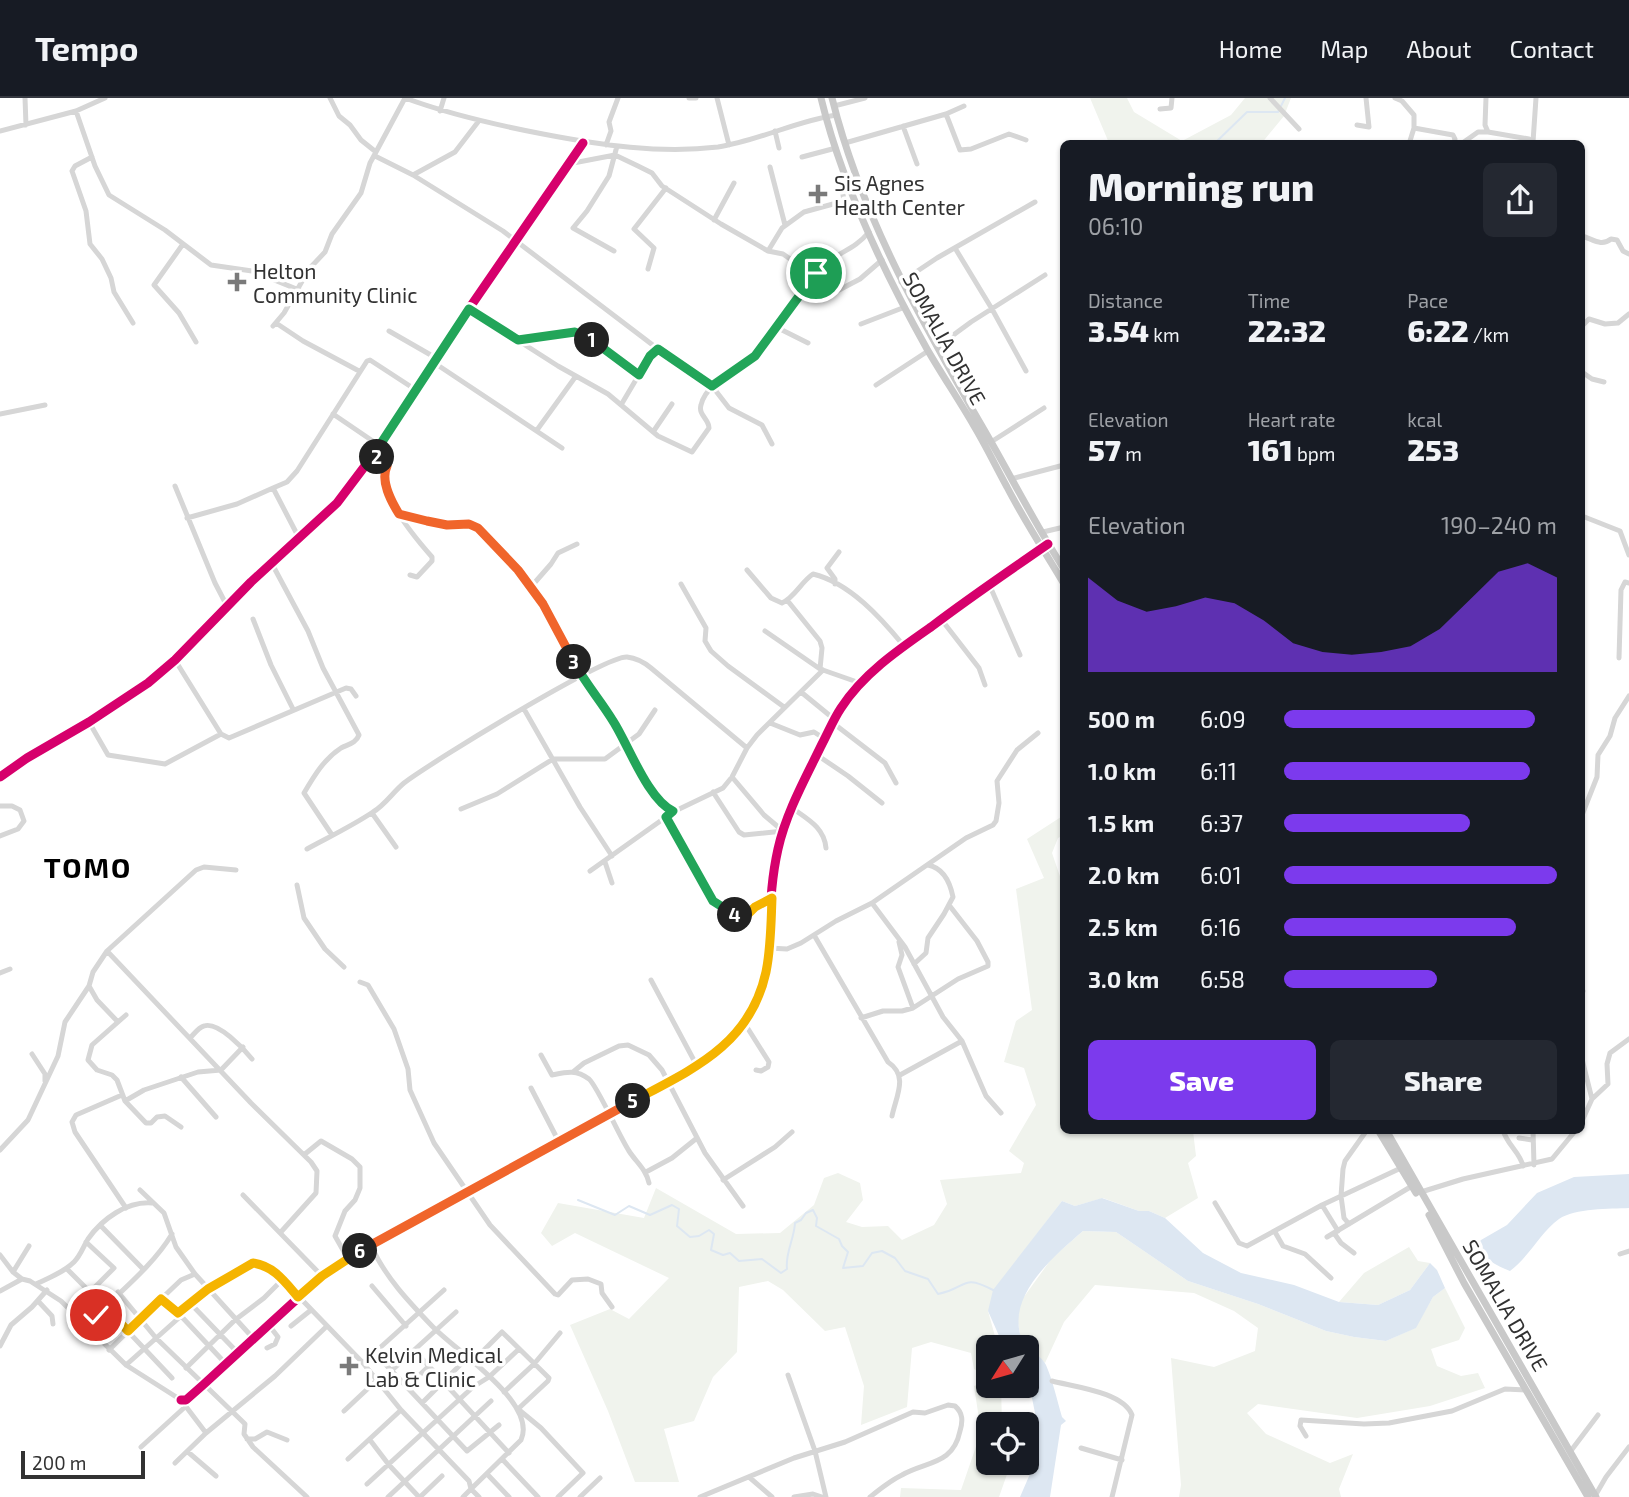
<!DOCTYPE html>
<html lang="en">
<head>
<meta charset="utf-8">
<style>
	:root { --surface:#171b24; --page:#242831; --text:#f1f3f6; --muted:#9ea1a6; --line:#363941; --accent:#7c3aed }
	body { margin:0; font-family:"Exo 2",sans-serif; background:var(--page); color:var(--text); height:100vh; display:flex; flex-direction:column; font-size:26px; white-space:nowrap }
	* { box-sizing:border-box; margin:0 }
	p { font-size:23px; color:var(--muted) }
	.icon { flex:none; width:38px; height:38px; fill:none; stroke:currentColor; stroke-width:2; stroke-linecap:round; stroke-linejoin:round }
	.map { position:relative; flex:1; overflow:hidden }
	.panel { position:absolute; left:1060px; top:42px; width:525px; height:994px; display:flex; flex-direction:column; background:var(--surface); border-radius:10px; box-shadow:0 2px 5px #0004 }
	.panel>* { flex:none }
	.needle { width:46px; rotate:233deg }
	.controls { position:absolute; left:976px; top:1237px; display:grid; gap:14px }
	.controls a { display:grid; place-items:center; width:63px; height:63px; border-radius:10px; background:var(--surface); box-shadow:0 2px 5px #0004; font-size:35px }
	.scale { position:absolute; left:21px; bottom:18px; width:124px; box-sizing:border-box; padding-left:7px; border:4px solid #323232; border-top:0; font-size:19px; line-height:24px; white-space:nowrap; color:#323232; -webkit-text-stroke:5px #fff; paint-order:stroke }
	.pin { position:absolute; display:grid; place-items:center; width:60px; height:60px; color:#fff; margin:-30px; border:4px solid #fff; border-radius:50%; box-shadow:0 2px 7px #0007 }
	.km { position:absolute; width:35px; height:35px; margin:-18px; border-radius:50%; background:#222; color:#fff; font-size:19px; line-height:35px; text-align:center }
	.round { display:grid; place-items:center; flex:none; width:74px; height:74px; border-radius:10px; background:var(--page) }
	.overview { display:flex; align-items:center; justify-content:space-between; height:119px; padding:0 28px }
	h1 { font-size:38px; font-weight:800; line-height:52px }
	.metrics { display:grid; grid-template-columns:repeat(3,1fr); gap:10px; height:119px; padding:7px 28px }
	.metrics div { display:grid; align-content:center }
	.metrics b { font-size:30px; font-weight:800 }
	.metrics small { font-size:19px; font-weight:400 }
	.metrics p { font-size:19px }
	.chart { height:196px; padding:14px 28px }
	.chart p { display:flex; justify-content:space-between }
	.chart svg { width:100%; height:126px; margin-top:7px; fill:var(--accent); opacity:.7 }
	.action { display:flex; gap:14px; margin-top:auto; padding:14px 28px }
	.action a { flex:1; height:80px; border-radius:10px; background:var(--accent); color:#fff; font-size:28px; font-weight:800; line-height:80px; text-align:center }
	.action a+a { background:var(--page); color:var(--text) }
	ul { padding:0 28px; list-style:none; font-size:23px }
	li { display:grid; grid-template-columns:112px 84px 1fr; align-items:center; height:52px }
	li i { height:18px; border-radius:9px; background:var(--accent) }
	header { display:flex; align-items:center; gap:42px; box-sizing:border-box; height:98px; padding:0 35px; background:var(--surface); border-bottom:2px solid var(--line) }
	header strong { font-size:33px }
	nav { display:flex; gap:38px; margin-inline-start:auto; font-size:24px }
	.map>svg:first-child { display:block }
	.green { fill:#f0f3ed }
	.water { fill:#dde7f2 }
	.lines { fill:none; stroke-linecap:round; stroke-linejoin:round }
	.stream { stroke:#dde7f2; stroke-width:2 }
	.minor { stroke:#d6d6d6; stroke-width:5 }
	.major { stroke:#c9c9c9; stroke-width:7 }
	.cycleway-casing { stroke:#fff; stroke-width:13 }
	.cycleway { stroke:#d6006c; stroke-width:9 }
	.split-1-casing { stroke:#fff; stroke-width:14 }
	.split-2-casing { stroke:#fff; stroke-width:14 }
	.split-3-casing { stroke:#fff; stroke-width:14 }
	.split-4-casing { stroke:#fff; stroke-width:14 }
	.split-5-casing { stroke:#fff; stroke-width:14 }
	.split-6-casing { stroke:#fff; stroke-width:14 }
	.split-7-casing { stroke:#fff; stroke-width:14 }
	.split-1 { stroke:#22a559; stroke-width:9 }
	.split-2 { stroke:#22a559; stroke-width:9 }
	.split-3 { stroke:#f0652b; stroke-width:9 }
	.split-4 { stroke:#22a559; stroke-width:9 }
	.split-5 { stroke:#f5b400; stroke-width:9 }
	.split-6 { stroke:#f0652b; stroke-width:9 }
	.split-7 { stroke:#f5b400; stroke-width:9 }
	.poi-dot { fill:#7a7a7a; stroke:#fff; stroke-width:2.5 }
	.labels { text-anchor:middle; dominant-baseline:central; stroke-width:7; stroke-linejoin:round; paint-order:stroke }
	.poi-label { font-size:21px; fill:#323232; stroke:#fff; text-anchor:start }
	.street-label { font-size:21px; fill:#323232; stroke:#fff }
	.district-label { font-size:28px; font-weight:bold; letter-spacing:2px; fill:#000; stroke:#fff }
</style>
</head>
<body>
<header>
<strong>Tempo</strong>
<nav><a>Home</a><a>Map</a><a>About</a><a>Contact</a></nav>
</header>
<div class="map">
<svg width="1629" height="1399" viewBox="0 0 1629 1399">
	<rect width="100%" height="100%" fill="#fff"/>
	<path class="green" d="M1090 0H1127L1134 14 1182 43 1231 17 1245 0H1291L1284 18 1261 46 1109 45Z
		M1064 717V737L1058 740 1052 755 1064 790V1032L1193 1033 1196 1058 1188 1065 1198 1100 1165 1120 1149 1113H1139L1103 1100 1075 1108 1062 1103 1024 1153 988 1213 998 1249 989 1250V1279L974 1271 971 1255 931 1244 912 1250 907 1309 861 1327 864 1288 845 1229 825 1233 783 1192 768 1183 739 1189 737 1254 713 1279 694 1323 664 1331 679 1384H635L608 1313 570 1227 610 1211 629 1221 669 1180 575 1135 552 1148 541 1135 558 1105 644 1120 656 1090 736 1136 780 1135 814 1107 824 1080 838 1075 860 1085 863 1102 846 1124 862 1129 888 1128 902 1142 934 1127 947 1106 940 1082 1021 1075 1024 1065 1009 1053 1036 1007 1024 970 1004 964 1016 923 1032 912 1016 791 1044 780 1027 741Z
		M1083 1133 1116 1134 1188 1183 1258 1206 1326 1233 1354 1239 1386 1243 1415 1230 1433 1199 1445 1190 1465 1230 1459 1242 1431 1251 1437 1268 1461 1278 1478 1275 1485 1290 1430 1308 1357 1320 1258 1306 1247 1315 1266 1336 1330 1365 1353 1356 1339 1391 1341 1399H1179L1181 1387 1171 1260 1214 1269 1255 1253 1258 1230 1234 1213 1194 1195 1095 1187 1064 1224 1045 1265 1021 1242 1017 1220 1021 1203 1052 1160Z
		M1409 1149 1418 1163 1430 1165 1410 1192 1378 1207 1339 1204 1364 1175Z
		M989 1282V1288H1001L1002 1326H989V1365H1011L999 1399H900L901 1390 961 1392 981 1334 974 1288Z"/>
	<path class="water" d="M1629 1076V1110C1610 1111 1575 1110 1559 1121 1540 1135 1529 1159 1510 1173 1495 1167 1485 1162 1477 1147L1481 1142 1507 1127 1537 1095 1574 1079Z
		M1102 1100 1139 1113H1149L1165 1120 1203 1155 1241 1175 1294 1187 1339 1204 1378 1207 1410 1192 1430 1165 1437 1172 1445 1190 1433 1199 1416 1230 1386 1243 1354 1239 1326 1233 1258 1206 1188 1183 1116 1134 1083 1133C1054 1158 1007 1197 1021 1239 1024 1251 1041 1256 1046 1267 1053 1283 1057 1302 1062 1319L1066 1323 1061 1327 1050 1399H1020L1033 1369 1037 1325 1031 1295 1026 1288 1027 1250 1004 1249 988 1213 993 1192 1062 1103 1075 1108Z"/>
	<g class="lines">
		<path class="stream" d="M1214 46 1247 14H1278L1285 0
			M578 1102 615 1117 629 1108 650 1117 672 1107 679 1111 677 1128 690 1139 699 1138 709 1132 714 1136 711 1152 723 1157 730 1155 739 1163 762 1161 781 1175 787 1171C785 1155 794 1142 795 1125L801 1122 806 1115 813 1112 817 1120 816 1128 839 1141 842 1148 848 1154 843 1170 863 1168 872 1155 882 1153 895 1160 905 1173 928 1181 938 1196C968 1190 961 1175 993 1192"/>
		<path class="minor" d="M25 0 26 27
			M405 0C451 17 496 27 543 36 600 47 660 56 718 49 758 43 796 23 836 17
			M689 0H696
			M717 0 729 47
			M1270 0 1299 31
			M1395 0 1402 3 1414 17V30L1409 46
			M1486 0 1485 27 1488 34 1529 41 1533 46
			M834 8 865 0
			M1160 11 1171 10 1172 0
			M76 13 95 68 109 97 165 132 211 167 252 173 299 192
			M440 13 444 0
			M946 16 960 52 971 51 1009 36 1026 42
			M1357 27 1369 29 1366 0
			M903 28 917 66
			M1414 30 1453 37 1455 41 1453 46
			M0 33 76 13 105 0
			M775 33 779 50
			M1533 44 1536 0
			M845 45 946 16 964 8
			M1461 46 1478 34H1488
			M606 47 611 33 609 24 618 0
			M376 54 405 0
			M375 58 413 77 503 133 658 251 712 288 729 310 762 327 772 346
			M92 59 75 68 72 73 86 113 90 146 102 161 111 180 114 194 133 225
			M802 59 836 50
			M568 66 615 57 638 68 652 75 662 88 721 126 768 153 783 156 793 163 797 170 812 179
			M770 69 785 127
			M413 77 455 54 478 24
			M714 122 734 85
			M1582 138C1593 141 1601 149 1611 141L1617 142 1623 153 1629 156
			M183 146 154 187 179 215 196 244
			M955 150 992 211 1026 273
			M614 153 573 130 587 113 609 78 617 48
			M768 153 782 130 804 114 844 103 842 90 849 86
			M648 171 654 150 634 131 666 90
			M816 175 839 192 860 181 882 162
			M901 184 937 160 1035 104
			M469 211 558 268 608 296 658 338 692 354 709 330C709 321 698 317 701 307 707 282 740 273 756 257 774 239 788 216 802 196 809 185 815 174 825 166 841 153 855 151 869 134
			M276 225 303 243 359 273
			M861 226 905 209
			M273 228 284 215 309 171 325 154 332 136 361 95 370 65 376 54 361 42 350 27 339 18 330 0
			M1582 228 1589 221 1605 226 1618 225 1629 216
			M778 230 808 245
			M389 233 436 260
			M518 242 575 234 599 245 639 277
			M937 249 971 224 1045 177
			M433 264 562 350
			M1582 274 1592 281 1604 284
			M876 287 928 253
			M621 307 650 258 658 251
			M0 316 45 307
			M333 316 380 348
			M537 332 576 278
			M653 334 672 306
			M991 344 1044 310
			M374 356 387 368C374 392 417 442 432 459V463L417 479 410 477
			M1011 381 1064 367
			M175 388 215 485 227 508
			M273 390 287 384 297 373 367 263 370 262 416 292
			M399 416 447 427 469 426 486 437 507 459 543 506 581 577 607 614 636 667 654 695 666 709 673 714
			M1582 418 1620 433 1629 457
			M187 420 237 406 273 390 299 440
			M1043 434 1064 429
			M271 464 308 533 323 570 359 637C356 645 349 646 341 650 324 661 314 678 304 695L332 737
			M747 472 771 500 782 505C795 499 801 484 813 476 850 485 881 520 904 548
			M681 486 706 530 705 543 711 553 728 568 784 609
			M835 486V481L827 470 839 454
			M989 486 1020 557
			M530 490 551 466 558 455 577 446
			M787 502 820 543 822 550 820 571
			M253 521 271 567 293 611
			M941 521 979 570 985 587
			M765 533 820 571 860 585
			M1619 560 1621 492 1625 484 1629 485
			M175 562 221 636 229 640 346 590 351 591 356 598
			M801 594 834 621
			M524 611 580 709 612 758
			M89 624 108 657 165 666 221 636
			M770 625 800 637 814 634 825 641
			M833 625 885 665 896 685
			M817 657 848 678 882 705
			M0 679 27 660 89 624 148 585 175 562 251 484 337 405 380 348 444 247 583 45
			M732 679 764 717 783 733
			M713 694 739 734 744 737 783 733
			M0 708H12L20 712 24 723 18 731 0 738
			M792 710C807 721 824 729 826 750
			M461 711 497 696 553 661H605L639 636 655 612
			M372 715 396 749
			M1582 717 1597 679 1598 657 1610 638 1615 620 1629 598
			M666 719 713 803 739 819C752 816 759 804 772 800
			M307 751C329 739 352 728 373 714 385 707 393 694 404 685 430 665 604 558 627 559 636 560 645 565 651 570L747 650
			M605 764 612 785
			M590 773 673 714 723 690 732 679 747 650 757 637 823 572
			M297 787 304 820 325 851 344 869
			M872 805 905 849 943 919 962 943 986 998 1001 1015
			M814 837 888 964C909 978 896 998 892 1018
			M899 844 902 857 898 869 913 910
			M769 850 787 851 801 845 836 823 872 805 966 740 993 727 996 723 999 705 997 683 1017 652 1038 635
			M107 853 251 1005 311 1064 317 1073 316 1095 280 1135
			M914 866 926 855 928 840 944 816 953 799C950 784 943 770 928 767
			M0 875 10 871
			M651 882 697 968
			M360 884 368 887 394 931 408 971 410 992 434 1045 490 1127 555 1196 558 1197 572 1182 588 1181 601 1186 602 1195 612 1209
			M89 888 97 902 118 924
			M1582 893H1583
			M126 917 92 947 88 962 97 972 112 977 117 982 125 1003 146 1025H151L157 1019 165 1018 181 1029
			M861 920 883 913H902L913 910 958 881 988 868V864L977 843 949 807
			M745 926 769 964 768 969 761 973 756 972
			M190 940C194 936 199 929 204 928 218 923 244 951 252 961
			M32 956 45 976V983
			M541 957 552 977C566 974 576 971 589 981 598 989 619 1038 629 1053 636 1064 646 1071 649 1085
			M1582 961 1592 1001
			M573 974 584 965 619 948 628 947 649 957 662 972 705 1055 743 1108
			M900 977 962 943
			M181 979 216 1019
			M531 990 559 1044
			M122 997 76 1017 72 1024 75 1034 126 1110
			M125 1003 144 992 198 974 221 972 243 949
			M1582 1023 1592 1001 1608 986 1607 966 1610 955 1629 941
			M1503 1032C1507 1047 1520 1054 1523 1068
			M1533 1032 1534 1067
			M1519 1040 1532 1042
			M0 1052 28 1022 58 958 65 924 89 888 93 874 107 853 196 772 204 769 236 772
			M305 1056 321 1043 352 1061 360 1069V1090L355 1102 345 1113 335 1138 348 1161
			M646 1074 672 1060 697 1040
			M723 1082 775 1049 792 1034
			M140 1092 164 1115 176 1149 195 1176 253 1240
			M1421 1094 1463 1081 1552 1061 1576 1032
			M243 1097 322 1178
			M1215 1105 1239 1145 1247 1148 1322 1107 1401 1070
			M1322 1107 1338 1133
			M1349 1126 1344 1120 1341 1098 1343 1071 1345 1063 1367 1032
			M101 1128 143 1171
			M1275 1134 1283 1148 1305 1156 1331 1180
			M1334 1135 1341 1145 1354 1155
			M1327 1139 1412 1088
			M371 1147C384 1178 410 1205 433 1229 456 1253 538 1305 521 1342L471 1391 479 1399
			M1620 1156 1629 1153
			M0 1157 13 1174 22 1181
			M67 1171 90 1194
			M13 1174 29 1148
			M36 1186C49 1180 64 1174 74 1164 81 1157 83 1149 88 1141 102 1121 127 1103 152 1105
			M372 1188 406 1228
			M0 1193 22 1181 30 1183 61 1203 126 1267 181 1302 206 1335
			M118 1194 156 1240 242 1323 245 1326 244 1336 253 1349 307 1399
			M161 1201 181 1182 195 1176
			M38 1203 52 1218 53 1226
			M190 1205 238 1255
			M104 1208 172 1280
			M71 1213 114 1170 86 1144
			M178 1215 208 1191 253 1165 267 1169 277 1176 363 1265 401 1312 469 1383 471 1391 463 1399
			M86 1228C114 1198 151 1171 172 1136
			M291 1228 311 1212
			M0 1248 11 1227 32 1209 47 1192
			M267 1250 275 1246 278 1239 268 1226
			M109 1252 161 1201 181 1218 226 1266
			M414 1252 509 1355
			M374 1254 467 1353 499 1327
			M473 1263 502 1234 549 1280 548 1283 518 1311 541 1330 583 1375 558 1399
			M363 1265 444 1192
			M126 1267 181 1218
			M186 1270 235 1222 264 1200 282 1182
			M788 1277 815 1353 826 1399
			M1052 1283C1075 1289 1123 1294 1132 1317L1112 1399
			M379 1284 456 1214
			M407 1289 429 1268
			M504 1294 534 1266 560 1235
			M181 1302H186L203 1287 322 1178 371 1147 697 968C794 905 757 844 778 751 786 715 805 681 821 648 828 635 833 622 841 610 863 576 898 552 931 529 969 500 1009 473 1048 446
			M422 1305 468 1259
			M344 1313 377 1282
			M1306 1338 1300 1328 1301 1322 1364 1326 1389 1325 1452 1313 1505 1291 1526 1292
			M247 1341H255L267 1334 287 1342
			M370 1342 389 1367 419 1399
			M141 1349 185 1309
			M1081 1350 1122 1362
			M188 1354 216 1378
			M1570 1354 1598 1317
			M348 1361 401 1312
			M503 1362 538 1399
			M175 1365 206 1335 275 1278 327 1228
			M488 1377 509 1399
			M749 1379 772 1399
			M367 1386 473 1289 489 1279 519 1251
			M1595 1398 1606 1379 1629 1349
			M388 1399 491 1303
			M420 1399 442 1378
			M580 1399 600 1380
			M700 1399 794 1360 845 1344 913 1314 925 1315 948 1307 955 1308C963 1315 963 1323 960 1333 953 1367 927 1363 902 1377 891 1382 880 1391 870 1399
			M794 1399 813 1396 822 1399"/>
		<path class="major" d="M821 0C841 83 885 176 927 251 942 277 959 302 974 328 986 348 996 369 1007 389 1024 422 1045 454 1064 486
			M832 0C861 117 920 220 979 323 1008 372 1033 423 1064 471
			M1378 1032 1416 1095
			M1386 1032 1596 1399
			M1429 1117 1464 1185 1588 1399"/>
		<defs>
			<path id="cycleway" d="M0 679 27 660 89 624 148 585 175 562 251 484 337 405 380 348 444 247 583 45
				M181 1302H186L203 1287 322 1178 371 1147 697 968C794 905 757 844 778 751 786 715 805 681 821 648 828 635 833 622 841 610 863 576 898 552 931 529 969 500 1009 473 1048 446"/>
		</defs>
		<use href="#cycleway" class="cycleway-casing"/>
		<use href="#cycleway" class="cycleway"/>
	</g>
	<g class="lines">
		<defs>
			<path id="split-1" d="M592 242 639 277 650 258 658 251 712 288 755 258 816 175"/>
			<path id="split-2" d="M377 359 374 356 469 211 518 242 575 234 592 242"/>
			<path id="split-3" d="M377 359 387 368C380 383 391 403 399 416L427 423 447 427 469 426 478 430 518 472 543 506 574 564"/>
			<path id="split-4" d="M574 564C585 585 601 603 613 623 628 646 648 702 673 713L666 719 713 803 735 817"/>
			<path id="split-5" d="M633 1003C693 971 750 947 766 874 771 850 771 824 772 800L755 809 746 818 735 817"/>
			<path id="split-6" d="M360 1153 633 1003"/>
			<path id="split-7" d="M96 1217 104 1208 128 1233 161 1201 178 1215 208 1191 253 1165C274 1168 285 1184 298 1199L322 1178 360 1153"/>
		</defs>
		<use href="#split-1" class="split-1-casing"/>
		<use href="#split-2" class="split-2-casing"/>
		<use href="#split-3" class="split-3-casing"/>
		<use href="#split-4" class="split-4-casing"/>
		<use href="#split-5" class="split-5-casing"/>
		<use href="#split-6" class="split-6-casing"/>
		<use href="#split-7" class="split-7-casing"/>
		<use href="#split-1" class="split-1"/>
		<use href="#split-2" class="split-2"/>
		<use href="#split-3" class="split-3"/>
		<use href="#split-4" class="split-4"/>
		<use href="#split-5" class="split-5"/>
		<use href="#split-6" class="split-6"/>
		<use href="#split-7" class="split-7"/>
	</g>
	<g class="poi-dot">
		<path d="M814.5 85.5h7v7h7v7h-7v7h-7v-7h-7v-7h7z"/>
		<path d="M233.5 173.5h7v7h7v7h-7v7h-7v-7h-7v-7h7z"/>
		<path d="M345.5 1257.5h7v7h7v7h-7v7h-7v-7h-7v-7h7z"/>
	</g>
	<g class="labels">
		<g class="poi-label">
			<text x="834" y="84">Sis Agnes<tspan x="834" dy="24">Health Center</tspan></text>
			<text x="253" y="172">Helton<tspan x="253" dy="24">Community Clinic</tspan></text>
			<text x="365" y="1256">Kelvin Medical<tspan x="365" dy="24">Lab &amp; Clinic</tspan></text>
		</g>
		<g class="street-label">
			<text transform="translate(945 240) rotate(61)">SOMALIA DRIVE</text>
			<text transform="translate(1506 1207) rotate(60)">SOMALIA DRIVE</text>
		</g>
		<g class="district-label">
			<text x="88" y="769">TOMO</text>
		</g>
	</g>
</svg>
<div class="controls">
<a><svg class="needle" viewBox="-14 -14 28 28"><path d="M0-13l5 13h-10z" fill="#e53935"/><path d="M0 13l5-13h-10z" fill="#9ea1a6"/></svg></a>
<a><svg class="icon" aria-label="locate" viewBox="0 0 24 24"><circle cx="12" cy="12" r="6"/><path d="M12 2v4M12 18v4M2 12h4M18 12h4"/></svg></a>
</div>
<div class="scale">200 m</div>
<div class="pin" style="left:816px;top:175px;background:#1e9e55"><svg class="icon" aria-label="arrive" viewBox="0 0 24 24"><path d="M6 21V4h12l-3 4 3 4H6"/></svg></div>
<div class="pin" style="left:96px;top:1217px;background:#d93025"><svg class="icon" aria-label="check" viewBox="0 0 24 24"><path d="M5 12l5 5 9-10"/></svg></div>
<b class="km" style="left:592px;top:242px">1</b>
<b class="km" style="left:377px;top:359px">2</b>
<b class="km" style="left:574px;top:564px">3</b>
<b class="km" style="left:735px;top:817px">4</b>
<b class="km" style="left:633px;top:1003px">5</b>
<b class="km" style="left:360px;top:1153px">6</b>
<section class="panel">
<div class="overview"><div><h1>Morning run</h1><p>06:10</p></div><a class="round"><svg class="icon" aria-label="share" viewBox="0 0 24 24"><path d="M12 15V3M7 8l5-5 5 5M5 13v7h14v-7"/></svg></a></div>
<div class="metrics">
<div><p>Distance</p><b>3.54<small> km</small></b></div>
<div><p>Time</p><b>22:32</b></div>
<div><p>Pace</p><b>6:22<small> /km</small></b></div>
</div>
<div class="metrics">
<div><p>Elevation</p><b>57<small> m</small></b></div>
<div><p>Heart rate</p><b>161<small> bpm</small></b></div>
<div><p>kcal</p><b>253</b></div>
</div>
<div class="chart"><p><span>Elevation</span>190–240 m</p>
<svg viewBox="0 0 160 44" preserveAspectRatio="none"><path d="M0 44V11L10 19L20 23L30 21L40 18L50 20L60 26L70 34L80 37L90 38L100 37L110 35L120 29L130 19L140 9L150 6L160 11V44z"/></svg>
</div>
<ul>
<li><b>500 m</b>6:09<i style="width:92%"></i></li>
<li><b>1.0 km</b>6:11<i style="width:90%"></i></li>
<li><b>1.5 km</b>6:37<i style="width:68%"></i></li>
<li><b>2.0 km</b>6:01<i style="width:100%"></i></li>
<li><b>2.5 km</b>6:16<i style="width:85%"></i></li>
<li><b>3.0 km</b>6:58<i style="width:56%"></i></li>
</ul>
<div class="action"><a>Save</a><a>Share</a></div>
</section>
</div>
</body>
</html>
